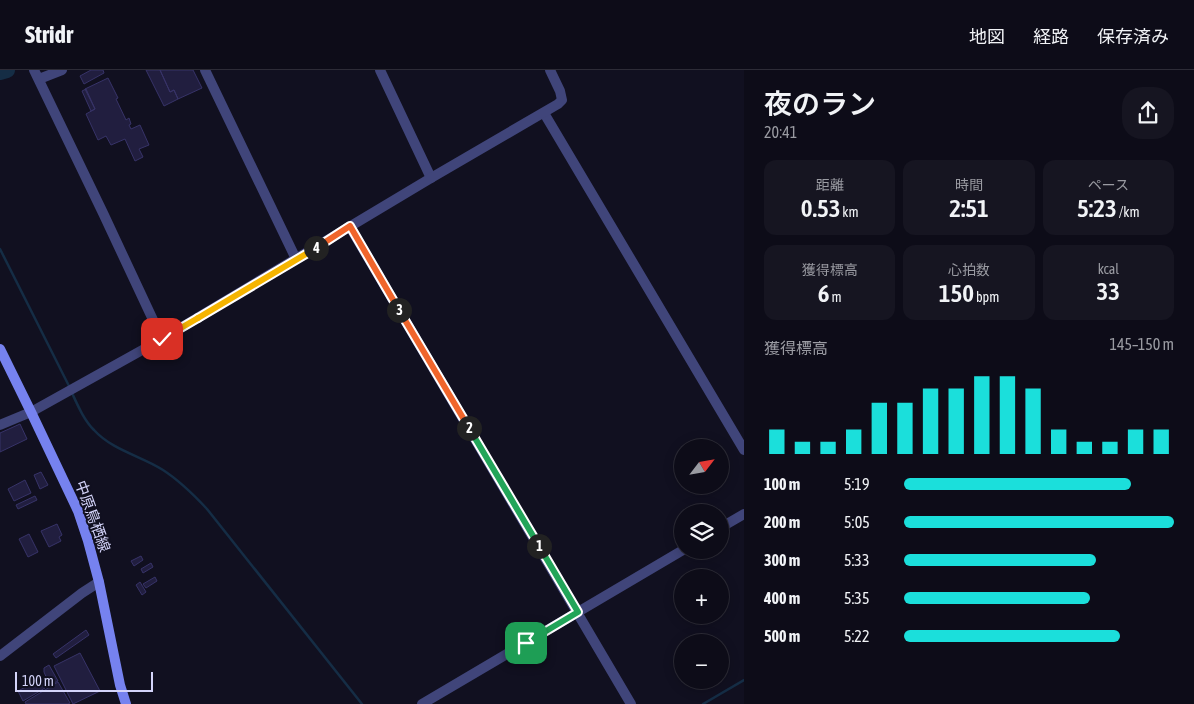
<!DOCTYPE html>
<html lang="ja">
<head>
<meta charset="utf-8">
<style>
	:root { --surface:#0d0c18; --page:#161521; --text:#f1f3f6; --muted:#9a9ba2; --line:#2d2c37; --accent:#1bdfdb }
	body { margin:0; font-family:"Asap Condensed","Noto Sans JP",sans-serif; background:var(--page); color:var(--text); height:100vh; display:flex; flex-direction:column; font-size:19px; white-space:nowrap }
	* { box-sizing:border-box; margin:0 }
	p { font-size:16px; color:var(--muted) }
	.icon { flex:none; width:28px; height:28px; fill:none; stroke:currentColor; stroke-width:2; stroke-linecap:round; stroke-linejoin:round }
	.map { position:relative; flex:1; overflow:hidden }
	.sheet { display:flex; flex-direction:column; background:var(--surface); width:450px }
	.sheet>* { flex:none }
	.needle { width:32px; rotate:59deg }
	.controls { position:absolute; left:674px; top:369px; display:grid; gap:10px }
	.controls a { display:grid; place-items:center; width:55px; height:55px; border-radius:50%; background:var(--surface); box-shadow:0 2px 12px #0003,0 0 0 1px var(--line); font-size:25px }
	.scale { position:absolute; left:15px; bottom:12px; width:138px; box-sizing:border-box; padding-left:5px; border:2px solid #d4d4fa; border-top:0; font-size:14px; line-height:18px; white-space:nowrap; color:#d4d4fa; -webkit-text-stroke:4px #111020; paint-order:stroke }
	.pin { position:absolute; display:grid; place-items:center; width:42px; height:42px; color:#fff; margin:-21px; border-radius:10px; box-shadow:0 2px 8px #0006 }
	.km { position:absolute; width:25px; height:25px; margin:-12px; border-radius:50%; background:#222; color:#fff; font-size:14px; line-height:25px; text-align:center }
	.round { display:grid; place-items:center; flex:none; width:52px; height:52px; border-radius:20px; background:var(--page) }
	.summary { display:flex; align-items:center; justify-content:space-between; height:85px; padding:0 20px }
	h1 { font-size:28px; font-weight:600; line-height:38px }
	.metrics { display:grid; grid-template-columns:repeat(3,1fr); gap:8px; height:85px; padding:5px 20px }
	.metrics div { display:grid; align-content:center; border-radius:12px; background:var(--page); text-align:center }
	.metrics b { font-size:25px; font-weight:600 }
	.metrics small { font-size:14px; font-weight:400 }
	.metrics p { font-size:14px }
	.chart { height:140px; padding:10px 20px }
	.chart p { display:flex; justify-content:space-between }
	.chart svg { width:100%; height:90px; margin-top:5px; stroke:var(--accent); stroke-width:6 }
	ul { padding:0 20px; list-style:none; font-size:16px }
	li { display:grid; grid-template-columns:80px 60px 1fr; align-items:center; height:38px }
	li i { height:12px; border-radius:6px; background:var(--accent) }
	header { display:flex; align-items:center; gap:30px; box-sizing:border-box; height:70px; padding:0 25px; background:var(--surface); border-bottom:1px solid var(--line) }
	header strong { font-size:24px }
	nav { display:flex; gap:28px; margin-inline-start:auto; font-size:18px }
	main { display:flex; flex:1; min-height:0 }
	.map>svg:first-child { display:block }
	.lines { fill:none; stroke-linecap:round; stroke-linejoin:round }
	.stream { stroke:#152d45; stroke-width:2.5 }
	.river { stroke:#152d45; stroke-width:16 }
	.building { fill:#211e3f; stroke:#373368 }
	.minor { stroke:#40457a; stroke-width:10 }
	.tertiary { stroke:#40457a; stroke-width:10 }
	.secondary { stroke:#7682ef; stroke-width:10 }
	.split-1-casing { stroke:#fff; stroke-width:10 }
	.split-2-casing { stroke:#fff; stroke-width:10 }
	.split-3-casing { stroke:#fff; stroke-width:10 }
	.split-4-casing { stroke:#fff; stroke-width:10 }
	.split-5-casing { stroke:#fff; stroke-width:10 }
	.split-6-casing { stroke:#fff; stroke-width:10 }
	.split-1 { stroke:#22a559; stroke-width:6 }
	.split-2 { stroke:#22a559; stroke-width:6 }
	.split-3 { stroke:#f0652b; stroke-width:6 }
	.split-4 { stroke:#f0652b; stroke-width:6 }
	.split-5 { stroke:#f5b400; stroke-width:6 }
	.split-6 { stroke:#f5b400; stroke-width:6 }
	.labels { text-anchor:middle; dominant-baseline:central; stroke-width:4; stroke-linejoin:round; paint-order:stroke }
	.street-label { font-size:15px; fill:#d4d4fa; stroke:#111020 }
</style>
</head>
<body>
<header>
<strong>Stridr</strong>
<nav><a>地図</a><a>経路</a><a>保存済み</a></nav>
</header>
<main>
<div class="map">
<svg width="744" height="634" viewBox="0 0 744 634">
	<rect width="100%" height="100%" fill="#111020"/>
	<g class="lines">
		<path class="stream" d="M0 179 70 318
			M72 323C78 336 84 350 94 360 112 380 141 386 163 400 180 411 194 425 207 439L362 634
			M703 634 744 610"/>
		<path class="river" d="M0 2 7 0"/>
	</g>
	<path class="building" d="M91 0H103L104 3 84 14 80 6Z
		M146 0H160L170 22 174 20 178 29 164 36Z
		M160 0H193L202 18 178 29 174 20 170 22Z
		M108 8 118 28 116 29 126 50 129 48 131 54 129 55 131 59 140 55 149 75 139 79 143 87 135 91 125 69 111 75 106 66 98 70 86 44 95 39 85 19Z
		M86 19 95 39 91 41 82 21Z
		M20 354 27 369 0 382V363Z
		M41 402 48 415 40 419 34 405Z
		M25 410 31 423 14 431 8 419Z
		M35 426 37 430 18 439 16 435Z
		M57 454 62 465 59 467 61 471 49 477 41 461Z
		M29 464 38 482 28 487 19 469Z
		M141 486 143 490 134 496 131 491Z
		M151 493 153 497 143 503 141 499Z
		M155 507 157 511 146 518 143 514Z
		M140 512 146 522 142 525 136 515Z
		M86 560 89 565 56 588 53 584Z
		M80 583 100 621 73 634 54 596Z
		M49 595 58 611 46 617 43 611 47 609 44 602V598Z
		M40 609 45 618 23 631 18 621Z
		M58 612 70 633 68 634H26L25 632Z"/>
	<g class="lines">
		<path class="minor" d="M34 0 103 143 162 269
			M205 0 296 189
			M380 0 431 108
			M39 9 62 0
			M544 43 744 380
			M350 157 631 634
			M0 355 31 342
			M720 458 744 444
			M0 586 82 523 99 512
			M422 634 683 480"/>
		<path class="tertiary" d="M31 342 162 269 431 108 558 34 562 30 560 21 550 0"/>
		<path class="secondary" d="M0 279 31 342 78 441 88 471 99 512 120 615 126 634"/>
	</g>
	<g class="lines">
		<defs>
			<path id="split-1" d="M526 573 578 542 539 476"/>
			<path id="split-2" d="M469 358 539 476"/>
			<path id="split-3" d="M399 240 469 358"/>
			<path id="split-4" d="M316 178 350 156 399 240"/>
			<path id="split-5" d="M198 248 316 178"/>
			<path id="split-6" d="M162 269 198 248"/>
		</defs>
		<use href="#split-1" class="split-1-casing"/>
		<use href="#split-2" class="split-2-casing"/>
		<use href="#split-3" class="split-3-casing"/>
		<use href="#split-4" class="split-4-casing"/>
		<use href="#split-5" class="split-5-casing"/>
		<use href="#split-6" class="split-6-casing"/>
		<use href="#split-1" class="split-1"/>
		<use href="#split-2" class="split-2"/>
		<use href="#split-3" class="split-3"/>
		<use href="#split-4" class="split-4"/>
		<use href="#split-5" class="split-5"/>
		<use href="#split-6" class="split-6"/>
	</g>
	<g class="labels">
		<g class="street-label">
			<text transform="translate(93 446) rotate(70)">中原鳥栖線</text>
		</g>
	</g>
</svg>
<div class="controls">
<a><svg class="needle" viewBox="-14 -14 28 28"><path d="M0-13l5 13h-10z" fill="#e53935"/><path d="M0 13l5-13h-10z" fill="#9a9ba2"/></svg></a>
<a><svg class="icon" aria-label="layers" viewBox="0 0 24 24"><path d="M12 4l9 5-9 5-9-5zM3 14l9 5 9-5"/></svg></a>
<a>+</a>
<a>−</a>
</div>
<div class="scale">100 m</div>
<div class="pin" style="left:526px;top:573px;background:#1e9e55"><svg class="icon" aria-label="arrive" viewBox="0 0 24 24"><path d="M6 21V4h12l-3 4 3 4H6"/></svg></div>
<div class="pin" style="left:162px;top:269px;background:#d93025"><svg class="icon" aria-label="check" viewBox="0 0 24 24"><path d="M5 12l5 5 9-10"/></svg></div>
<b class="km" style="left:539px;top:476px">1</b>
<b class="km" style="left:469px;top:358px">2</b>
<b class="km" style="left:399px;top:240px">3</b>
<b class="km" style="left:316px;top:178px">4</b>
</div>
<section class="sheet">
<div class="summary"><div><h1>夜のラン</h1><p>20:41</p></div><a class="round"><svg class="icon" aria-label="share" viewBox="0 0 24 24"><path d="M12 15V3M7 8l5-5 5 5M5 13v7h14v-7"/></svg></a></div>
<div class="metrics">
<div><p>距離</p><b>0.53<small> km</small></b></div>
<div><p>時間</p><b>2:51</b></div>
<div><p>ペース</p><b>5:23<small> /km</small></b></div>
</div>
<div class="metrics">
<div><p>獲得標高</p><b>6<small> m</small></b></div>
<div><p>心拍数</p><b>150<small> bpm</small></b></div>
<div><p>kcal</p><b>33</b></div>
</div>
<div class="chart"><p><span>獲得標高</span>145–150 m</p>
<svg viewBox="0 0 160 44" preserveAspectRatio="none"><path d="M5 44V32M15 44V38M25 44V38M35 44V32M45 44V19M55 44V19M65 44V12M75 44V12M85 44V6M95 44V6M105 44V12M115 44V32M125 44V38M135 44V38M145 44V32M155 44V32"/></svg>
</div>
<ul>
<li><b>100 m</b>5:19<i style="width:84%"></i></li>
<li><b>200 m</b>5:05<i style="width:100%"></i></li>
<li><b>300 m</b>5:33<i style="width:71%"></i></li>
<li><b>400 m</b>5:35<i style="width:69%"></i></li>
<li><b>500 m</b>5:22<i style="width:80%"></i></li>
</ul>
</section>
</main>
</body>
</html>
